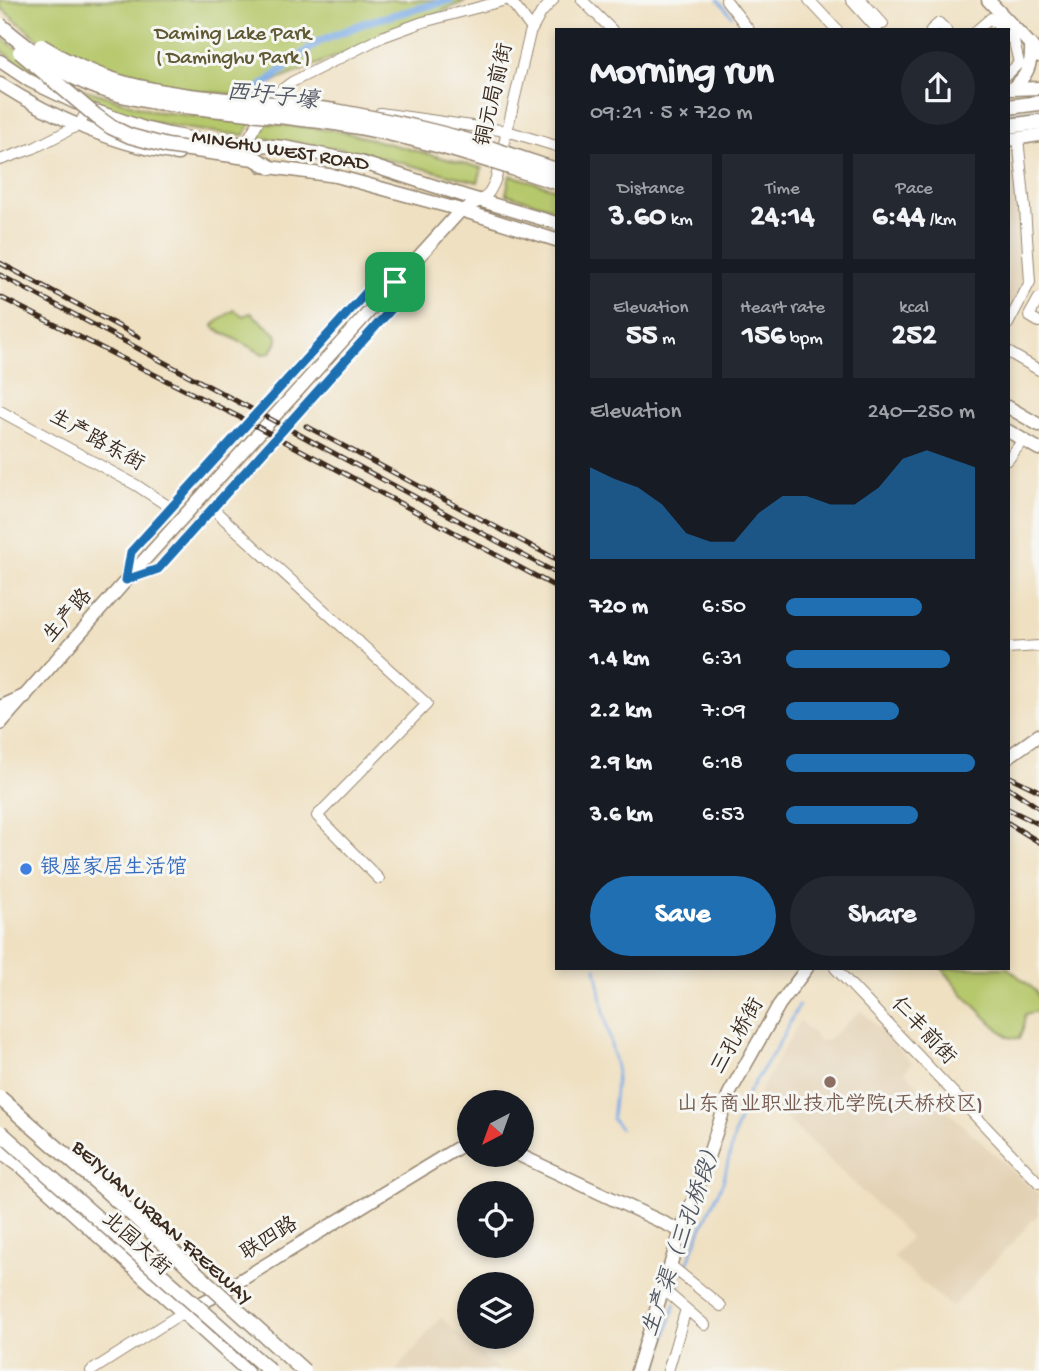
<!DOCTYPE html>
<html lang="en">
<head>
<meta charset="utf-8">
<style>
	:root { --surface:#171b24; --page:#242831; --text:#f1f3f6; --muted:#9ea1a6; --accent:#1f6fb2 }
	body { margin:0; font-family:"Gochi Hand","LXGW WenKai TC",sans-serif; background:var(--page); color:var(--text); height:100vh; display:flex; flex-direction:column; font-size:26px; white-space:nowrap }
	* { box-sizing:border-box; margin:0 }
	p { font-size:23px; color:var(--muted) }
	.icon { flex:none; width:38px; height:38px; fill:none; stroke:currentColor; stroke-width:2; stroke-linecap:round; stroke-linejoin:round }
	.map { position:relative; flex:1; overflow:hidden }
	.panel { position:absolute; left:555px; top:28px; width:455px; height:942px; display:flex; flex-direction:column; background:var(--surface); border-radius:0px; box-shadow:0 4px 10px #0003 }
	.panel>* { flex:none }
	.needle { width:46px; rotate:221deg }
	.buttons { position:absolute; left:457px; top:1090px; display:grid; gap:14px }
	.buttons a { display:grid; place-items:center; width:77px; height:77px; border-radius:50%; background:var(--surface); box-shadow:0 4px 10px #0003; font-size:35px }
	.pin { position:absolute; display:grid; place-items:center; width:60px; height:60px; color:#fff; margin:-30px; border-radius:14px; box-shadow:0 4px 10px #0006 }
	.round { display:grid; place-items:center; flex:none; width:74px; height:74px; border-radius:37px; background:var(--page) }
	.overview { display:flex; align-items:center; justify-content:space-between; height:119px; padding:0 35px }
	h1 { font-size:38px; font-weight:700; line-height:52px }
	.stats { display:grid; grid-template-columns:repeat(3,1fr); gap:10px; height:119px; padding:7px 35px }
	.stats div { display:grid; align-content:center; border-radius:0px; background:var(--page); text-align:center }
	.stats b { font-size:30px; font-weight:700 }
	.stats small { font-size:19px; font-weight:400 }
	.stats p { font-size:19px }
	.chart { height:196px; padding:14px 35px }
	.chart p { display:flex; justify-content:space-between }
	.chart svg { width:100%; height:126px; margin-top:7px; fill:var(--accent); opacity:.7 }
	.cta { display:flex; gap:14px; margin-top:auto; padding:14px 35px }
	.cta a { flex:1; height:80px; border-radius:42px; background:var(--accent); color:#fff; font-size:28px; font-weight:700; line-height:80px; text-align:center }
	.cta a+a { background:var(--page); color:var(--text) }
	ul { padding:0 35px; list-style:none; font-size:23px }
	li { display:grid; grid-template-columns:112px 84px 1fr; align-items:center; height:52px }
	li i { height:18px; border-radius:9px; background:var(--accent) }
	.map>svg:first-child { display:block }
	.built { fill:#e3d1b4 }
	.green { fill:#b6c86c; stroke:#787945; stroke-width:2 }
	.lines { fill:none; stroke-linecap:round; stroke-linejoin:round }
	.stream { stroke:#7cabe6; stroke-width:2.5 }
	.canal { stroke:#7cabe6; stroke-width:8 }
	.minor-casing { stroke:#958570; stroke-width:12 }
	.major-casing { stroke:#958570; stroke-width:15 }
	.highway-casing { stroke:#958570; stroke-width:17 }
	.minor { stroke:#fff; stroke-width:10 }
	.major { stroke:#fff; stroke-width:12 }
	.highway { stroke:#fff; stroke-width:14 }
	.rail-casing { stroke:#3b2a1e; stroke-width:5 }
	.rail { stroke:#f6f6f2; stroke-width:2.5; stroke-dasharray:8; stroke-linecap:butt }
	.highway-bridge-casing { stroke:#958570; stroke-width:17; stroke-linecap:butt }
	.highway-bridge { stroke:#fff; stroke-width:14 }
	.route-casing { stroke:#fff; stroke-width:14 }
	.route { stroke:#1f6fb2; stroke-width:9 }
	.shop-dot { fill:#3f7fe0; stroke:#f6f6f2; stroke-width:2.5 }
	.education-dot { fill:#8d6e63; stroke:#f6f6f2; stroke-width:2.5 }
	.labels { text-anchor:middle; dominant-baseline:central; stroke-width:6; stroke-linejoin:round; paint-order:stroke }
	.park-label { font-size:21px; fill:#605935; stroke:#f6f6f2 }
	.street-label { font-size:21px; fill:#3b2a1e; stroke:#f6f6f2 }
	.shop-label { font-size:21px; fill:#366cbe; stroke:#f6f6f2; text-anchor:start }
	.education-label { font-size:21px; fill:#785e54; stroke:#f6f6f2 }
	.water-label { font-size:23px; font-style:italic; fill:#525764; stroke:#f6f6f2 }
</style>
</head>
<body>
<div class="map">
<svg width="1039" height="1371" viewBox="0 0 1039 1371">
	<rect width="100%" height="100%" fill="#f6f6f2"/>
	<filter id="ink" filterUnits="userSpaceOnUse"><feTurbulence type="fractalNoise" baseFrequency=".0143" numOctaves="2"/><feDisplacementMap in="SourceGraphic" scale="14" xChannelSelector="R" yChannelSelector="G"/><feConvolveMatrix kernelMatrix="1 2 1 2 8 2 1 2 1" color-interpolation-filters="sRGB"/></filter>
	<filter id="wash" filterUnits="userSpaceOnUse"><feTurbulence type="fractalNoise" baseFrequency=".00686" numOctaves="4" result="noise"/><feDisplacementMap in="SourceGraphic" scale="28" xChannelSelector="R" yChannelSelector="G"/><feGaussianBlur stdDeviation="1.57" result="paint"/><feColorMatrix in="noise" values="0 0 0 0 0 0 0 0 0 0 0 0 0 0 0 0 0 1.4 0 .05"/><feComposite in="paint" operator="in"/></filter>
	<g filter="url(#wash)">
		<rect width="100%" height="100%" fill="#efe0c1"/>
		<path class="built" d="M1008 165H1022L1030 282 1008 324Z
			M861 1010 912 1063 905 1072 1039 1195V1213L952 1308 893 1257 910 1237 759 1093 800 1020 820 1041 829 1039Z
			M441 1317 499 1371H396Z"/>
		<path class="green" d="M0 0H468L377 40 241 95 180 89 107 72 37 38 0 7Z
			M0 37 74 86 152 111 251 123 244 135C184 130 127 121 72 96 47 85 21 66 0 49Z
			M265 123 340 131 482 168 478 182 350 150 255 137Z
			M510 175 556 189V209L506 194Z
			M235 310 243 316 251 313 276 334C279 342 274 347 270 353L263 354 214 328 213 325 229 313Z
			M942 968H1008L1036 991 1039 1000V1011L1025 1014 1023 1029 1019 1039 1008 1037 992 1023 963 994Z"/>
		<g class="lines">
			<path class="stream" d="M718 0 732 16
				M1008 114 1039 110
				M596 968 605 1017 617 1072 612 1119 620 1128
				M683 1274 701 1229 723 1182 736 1129 749 1091 776 1049 799 1005
				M677 1297 681 1280
				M656 1371 675 1304"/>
			<path class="canal" d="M242 102 318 42 367 22 450 0"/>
		</g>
	</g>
	<g filter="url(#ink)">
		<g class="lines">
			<defs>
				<path id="minor" d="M510 0 532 29
					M582 0 612 30
					M726 0 749 30
					M809 0 837 30
					M851 0 877 29
					M861 0 883 24
					M931 30 939 23 946 30
					M977 30 991 18 1002 30
					M1008 35 1014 42 1019 63 1008 74
					M380 113 507 131 556 146
					M246 143 272 97 292 82 382 37 423 22 506 0
					M0 160 34 148 79 125 88 109
					M461 210C481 201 488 200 496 178L530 33 541 13 553 0
					M395 282 394 306 158 569 126 580 131 553 373 285Z
					M1039 298 1029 316 1039 322
					M1008 324 1030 282 1025 208 1018 138
					M1008 352 1039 370
					M0 411 136 485 171 508
					M1008 460 1023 440
					M213 509 427 704 317 816 379 879
					M1008 648 1039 646
					M835 968 1039 1183
					M670 1265 721 1306
					M663 1289 705 1325
					M91 1371 182 1313
					M668 1371 686 1309"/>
				<path id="major" d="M988 0 1031 45 1039 56
					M0 61 30 81 76 103
					M0 84C52 117 117 146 178 154
					M1011 89C1027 77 1032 65 1031 45
					M1012 89 1039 88
					M93 110 144 128 169 134 194 139 284 147 360 162 465 196 556 223
					M1008 140 1039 135
					M262 166 336 176 461 210 556 240
					M1008 407 1039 425
					M1008 431 1039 449
					M0 724 137 568 461 210
					M1008 757 1039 735
					M519 1155 681 1231
					M14 1160 247 1371
					M188 1310 213 1297 469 1141
					M637 1371 681 1231 696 1193 729 1094 779 1005 807 968"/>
				<path id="highway" d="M1008 107 1039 103
					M1008 126 1039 122
					M0 708 24 697
					M0 1151 19 1165"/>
			</defs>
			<use href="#minor" class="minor-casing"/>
			<use href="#major" class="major-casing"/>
			<use href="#highway" class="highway-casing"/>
			<use href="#minor" class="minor"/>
			<use href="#major" class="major"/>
			<use href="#highway" class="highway"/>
			<defs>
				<path id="rail" d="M0 263 139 337
					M0 275 291 430 556 573
					M0 297 241 418 556 587
					M306 426 556 559
					M1008 776 1039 791
					M1008 787 1039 808
					M1008 809 1039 824
					M1008 823 1039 842"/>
			</defs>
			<use href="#rail" class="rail-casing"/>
			<use href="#rail" class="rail"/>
			<defs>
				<path id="highway-bridge" d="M0 25C29 50 62 75 99 88 132 100 167 104 203 108 247 113 292 117 335 123 411 134 484 159 556 182
					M41 46C66 62 94 75 123 83 192 102 265 100 335 111 379 119 423 128 465 140 496 150 526 160 556 170
					M20 52 96 116 111 127 130 136 167 146 254 158 270 167
					M0 1098 102 1187 304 1371
					M0 1132 270 1371"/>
			</defs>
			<use href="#highway-bridge" class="highway-bridge-casing"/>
			<use href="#highway-bridge" class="highway-bridge"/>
		</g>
	</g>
	<g class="lines" filter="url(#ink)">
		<defs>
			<path id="route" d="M395 282 394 306 158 569 126 580 131 552 373 285Z"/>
		</defs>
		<use href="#route" class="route-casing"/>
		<use href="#route" class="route"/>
	</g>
	<circle class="shop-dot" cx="26" cy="869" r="7"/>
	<circle class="education-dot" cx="830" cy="1082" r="7"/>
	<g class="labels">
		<g class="park-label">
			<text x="233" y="35">Daming Lake Park<tspan x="233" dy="24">( Daminghu Park )</tspan></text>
		</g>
		<g class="street-label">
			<text transform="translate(496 95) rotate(-77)">铜元局前街</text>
			<text transform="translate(280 152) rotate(9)">MINGHU WEST ROAD</text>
			<text transform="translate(96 442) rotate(29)">生产路东街</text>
			<text transform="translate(69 617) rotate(-49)">生产路</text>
			<text transform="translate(922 1032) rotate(47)">仁丰前街</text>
			<text transform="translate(739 1037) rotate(-60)">三孔桥街</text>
			<text transform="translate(161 1224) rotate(42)">BEIYUAN URBAN FREEWAY</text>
			<text transform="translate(270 1240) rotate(-32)">联四路</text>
			<text transform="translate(135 1245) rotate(42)">北园大街</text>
		</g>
		<g class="shop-label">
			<text x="40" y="869">银座家居生活馆</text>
		</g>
		<g class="education-label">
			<text x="830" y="1106">山东商业职业技术学院(天桥校区)</text>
		</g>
		<g class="water-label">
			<text transform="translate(272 98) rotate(6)">西圩子壕</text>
			<text transform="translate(684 1238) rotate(-71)">生产渠（三孔桥段）</text>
		</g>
	</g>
</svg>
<div class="buttons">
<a><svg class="needle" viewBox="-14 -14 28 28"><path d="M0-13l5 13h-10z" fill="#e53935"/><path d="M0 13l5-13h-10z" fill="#9ea1a6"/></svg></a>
<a><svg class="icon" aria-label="locate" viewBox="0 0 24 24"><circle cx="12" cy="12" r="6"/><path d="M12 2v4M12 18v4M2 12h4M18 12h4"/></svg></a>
<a><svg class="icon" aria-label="layers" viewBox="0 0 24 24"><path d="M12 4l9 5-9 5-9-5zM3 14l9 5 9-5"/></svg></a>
</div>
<div class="pin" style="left:395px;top:282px;background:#1e9e55"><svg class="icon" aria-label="arrive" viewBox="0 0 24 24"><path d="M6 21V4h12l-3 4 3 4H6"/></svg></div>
<section class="panel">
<div class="overview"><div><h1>Morning run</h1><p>09:21 · 5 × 720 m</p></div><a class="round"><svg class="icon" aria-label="share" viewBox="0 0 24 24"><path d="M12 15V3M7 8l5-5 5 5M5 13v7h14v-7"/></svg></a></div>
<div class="stats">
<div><p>Distance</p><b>3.60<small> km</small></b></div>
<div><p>Time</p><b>24:14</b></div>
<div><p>Pace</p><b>6:44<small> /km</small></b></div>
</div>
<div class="stats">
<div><p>Elevation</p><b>55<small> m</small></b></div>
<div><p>Heart rate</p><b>156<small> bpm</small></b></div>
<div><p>kcal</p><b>252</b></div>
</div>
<div class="chart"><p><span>Elevation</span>240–250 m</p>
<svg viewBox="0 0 160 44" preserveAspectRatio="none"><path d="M0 44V12L10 16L20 19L30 25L40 35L50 38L60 38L70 28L80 22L90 22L100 25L110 25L120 19L130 9L140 6L150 9L160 12V44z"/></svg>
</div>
<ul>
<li><b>720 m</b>6:50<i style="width:72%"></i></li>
<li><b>1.4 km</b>6:31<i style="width:87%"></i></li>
<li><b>2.2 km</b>7:09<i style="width:60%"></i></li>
<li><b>2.9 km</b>6:18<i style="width:100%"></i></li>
<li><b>3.6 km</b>6:53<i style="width:70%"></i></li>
</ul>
<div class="cta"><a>Save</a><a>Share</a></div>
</section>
</div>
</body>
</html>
